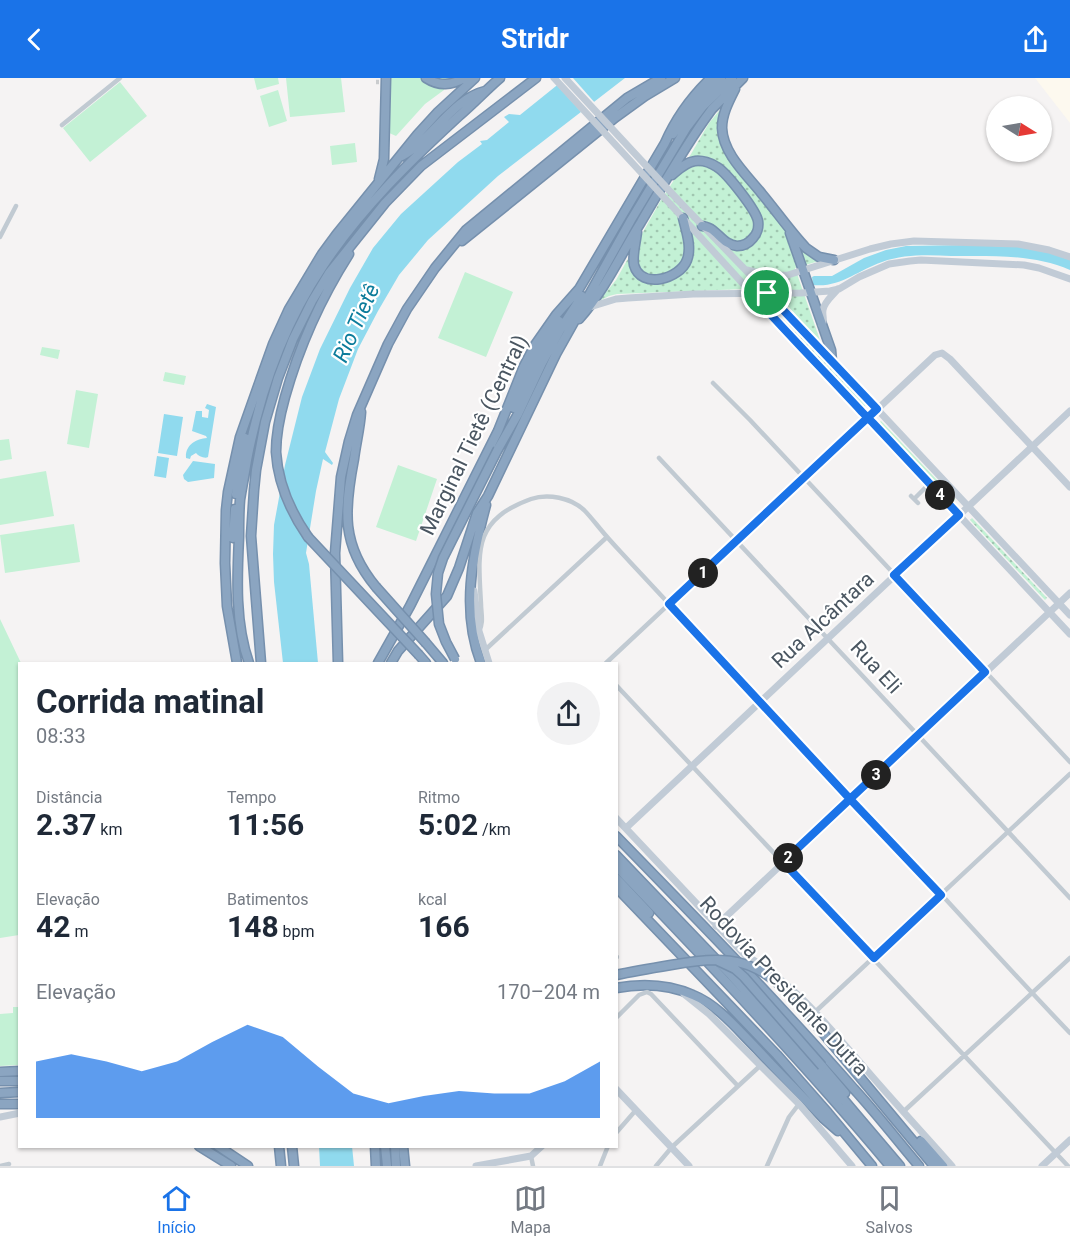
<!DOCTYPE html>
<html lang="pt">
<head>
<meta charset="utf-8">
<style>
	:root { --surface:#fff; --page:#f2f2f3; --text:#1f2937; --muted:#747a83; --line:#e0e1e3; --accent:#1a73e8 }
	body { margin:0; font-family:Roboto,sans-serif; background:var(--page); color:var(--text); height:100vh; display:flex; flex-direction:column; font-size:22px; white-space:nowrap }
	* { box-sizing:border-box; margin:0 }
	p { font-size:20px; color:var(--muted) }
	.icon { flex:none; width:33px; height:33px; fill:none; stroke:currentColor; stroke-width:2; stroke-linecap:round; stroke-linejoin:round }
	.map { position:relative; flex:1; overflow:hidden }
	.drawer { position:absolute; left:18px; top:584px; width:600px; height:486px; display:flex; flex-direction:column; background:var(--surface); border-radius:0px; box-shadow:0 2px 4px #0004 }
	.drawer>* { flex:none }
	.needle { width:39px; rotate:101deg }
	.buttons { position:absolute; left:986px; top:18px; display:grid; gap:12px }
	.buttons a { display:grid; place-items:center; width:66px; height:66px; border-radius:50%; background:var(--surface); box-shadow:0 2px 4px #0004; font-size:30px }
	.pin { position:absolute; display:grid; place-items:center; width:51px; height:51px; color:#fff; margin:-26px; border:3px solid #fff; border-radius:50%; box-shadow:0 2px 6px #0007 }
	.km { position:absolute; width:30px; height:30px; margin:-15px; border-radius:50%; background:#222; color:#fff; font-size:16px; line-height:30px; text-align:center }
	.round { display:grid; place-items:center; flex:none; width:63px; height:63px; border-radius:32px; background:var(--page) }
	.overview { display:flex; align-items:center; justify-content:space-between; height:102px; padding:0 18px }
	h1 { font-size:33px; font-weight:700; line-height:45px }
	.stats { display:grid; grid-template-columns:repeat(3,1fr); gap:9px; height:102px; padding:6px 18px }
	.stats div { display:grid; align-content:center }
	.stats b { font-size:30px; font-weight:700 }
	.stats small { font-size:16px; font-weight:400 }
	.stats p { font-size:16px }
	.chart { height:168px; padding:12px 18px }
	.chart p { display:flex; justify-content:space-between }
	.chart svg { width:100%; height:108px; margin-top:6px; fill:var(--accent); opacity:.7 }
	header { display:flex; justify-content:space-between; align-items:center; height:78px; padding:0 18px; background:var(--accent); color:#fff; font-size:27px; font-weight:700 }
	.tabs { display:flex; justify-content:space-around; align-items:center; height:84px; border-top:2px solid var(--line); background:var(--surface); font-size:16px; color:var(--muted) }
	.tabs a { display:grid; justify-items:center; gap:3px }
	.tabs .active { color:var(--accent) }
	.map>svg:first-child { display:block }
	.commercial { fill:#fdf9ef }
	.grass { fill:url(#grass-dots) }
	.green { fill:#c3f1d5 }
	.water { fill:#90daee }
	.pier { fill:#f5f3f3 }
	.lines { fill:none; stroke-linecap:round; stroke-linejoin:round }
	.street-tunnel { stroke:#caccce; stroke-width:4.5; stroke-dasharray:4.5 2; stroke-linecap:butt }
	.highway-casing { stroke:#7690ad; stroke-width:11 }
	.street { stroke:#c1cad2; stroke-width:4.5 }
	.secondary { stroke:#c1cbd6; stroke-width:7 }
	.highway { stroke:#8ba5c1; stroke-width:8 }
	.highway-bridge-casing { stroke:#7690ad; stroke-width:11; stroke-linecap:butt }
	.secondary-bridge { stroke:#c1cbd6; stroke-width:7 }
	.highway-bridge { stroke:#8ba5c1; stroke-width:8 }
	.route-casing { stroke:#fff; stroke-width:12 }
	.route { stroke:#1a73e8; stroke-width:8 }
	.labels { text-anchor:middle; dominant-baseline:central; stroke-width:4.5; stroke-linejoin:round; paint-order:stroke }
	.street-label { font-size:21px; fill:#4a5661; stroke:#fff }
	.water-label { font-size:22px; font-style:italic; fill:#0c7c9b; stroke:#fff }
</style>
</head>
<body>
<header><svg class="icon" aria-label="back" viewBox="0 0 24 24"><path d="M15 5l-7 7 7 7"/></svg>Stridr<svg class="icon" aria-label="share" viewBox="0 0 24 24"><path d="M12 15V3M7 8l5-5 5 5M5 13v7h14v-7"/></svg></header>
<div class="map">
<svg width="1070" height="1088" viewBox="0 0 1070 1088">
	<defs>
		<pattern id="grass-dots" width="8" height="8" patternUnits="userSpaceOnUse" patternTransform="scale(1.5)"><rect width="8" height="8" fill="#c3f1d5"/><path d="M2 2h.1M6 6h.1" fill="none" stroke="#a0c6b0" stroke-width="1.8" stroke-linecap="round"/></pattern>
	</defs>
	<rect width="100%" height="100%" fill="#f5f3f3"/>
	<path class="commercial" d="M1035 0H1070V45Z"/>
	<path class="grass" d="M737 15 725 39 724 65 819 183 795 190 822 268 790 232 772 210 617 216 609 218 599 223 616 202 661 122 691 76 709 45 719 33Z
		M780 235 866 327 864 329 778 237Z
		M881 343 955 421V422L953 424 879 345Z
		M972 440 1047 520 1045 522 970 442Z"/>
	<path class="green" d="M254 0H278L279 6 257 12Z
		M286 0H341L345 34 290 39Z
		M389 0H460L446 4 444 12 425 26 396 58 387 54Z
		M120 4 147 38 90 84 63 50Z
		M278 12 287 43 269 49 260 18Z
		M355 65 357 84 332 87 330 68Z
		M465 194 513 214 486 279 438 260Z
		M42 269 60 272 58 281 40 277Z
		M165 294 186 298 184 307 163 303Z
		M76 312 98 316 89 370 67 366Z
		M9 361 12 381 0 383V362Z
		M398 387 437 401 416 463 376 449Z
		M46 393 54 438 0 447V401Z
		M74 446 80 484 5 495 0 457Z
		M0 541 21 585 19 857 0 860Z
		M13 929H19V987L0 988V936L13 935Z"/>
	<path class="water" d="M566 0H625L498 98 428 162 399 197 378 233 358 271 339 321 325 374 333 385 332 387 323 381 316 413 306 475 309 486 318 585H283L274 504 273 476 274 447 285 387 302 319 320 271 350 210 373 170 401 136 458 84 482 66 480 63 487 62 509 44 504 39 509 36 520 37Z
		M966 167 1020 169 1043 172 1070 181V192C1033 176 991 178 951 178 928 177 904 176 882 184 858 192 840 210 813 207L812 199 814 198H832L864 180 886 172 906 168Z
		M207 326 216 329 208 379C205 381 198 378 196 375L191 378 190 381 186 380C185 367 196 361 207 360L206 358 192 353 196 333H202V339L208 340 209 332 205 330Z
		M164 336 183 339 177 378 158 375Z
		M157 378 169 380 166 400 154 398Z
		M193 383 215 386 214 400 188 404 184 401 183 397Z
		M319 1068H352L354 1088H320Z"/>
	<path class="pier" d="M561 0H573L596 26 583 36 555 5Z"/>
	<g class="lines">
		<path class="street-tunnel" d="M376 4H379"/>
		<defs>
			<path id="highway" d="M426 0C440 9 451 7 465 0
				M735 11C729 23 722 36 722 50 723 76 747 97 762 116 777 134 790 153 806 170L819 179 834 182
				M673 56 696 26 721 0
				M402 78C431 63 452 21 485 13
				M672 97C679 91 686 84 695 83 702 82 711 85 717 89 727 95 756 132 758 143 759 149 757 156 753 160 749 165 744 168 737 168 725 167 720 157 711 151 709 150 704 148 702 148
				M379 101 384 81 386 0
				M637 154C636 164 632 177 634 187 641 212 680 201 687 182 692 169 686 153 683 140
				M790 155 831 272 832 284
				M462 163 616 39 645 18 675 0
				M579 241C605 212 621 176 641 144 661 110 681 75 704 42L712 31 743 0
				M514 330 535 281 559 243
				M361 334C360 350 356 365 354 381 344 432 341 467 376 509
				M498 371 518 336 542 285 560 252 582 218
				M236 416 245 360
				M308 459C290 433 278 406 276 374 276 356 280 337 285 319 299 269 321 220 349 176
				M233 460 235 431
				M426 565 443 585
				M419 577 426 585
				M237 585 227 528 225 485 226 432 228 414 240 359 273 266 289 231 322 176 336 157 417 57 438 34 475 0
				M249 585C235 546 237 500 239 459 239 447 239 434 240 422 242 409 245 395 247 382 260 314 284 246 323 188 361 131 410 83 460 37 474 25 486 12 500 0
				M261 585 251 458 254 412 256 392 265 344 278 300 293 261 312 223 329 195 385 125 421 88 536 0
				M338 585 335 475 341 399 349 363 357 337 388 266 407 231 435 190 466 152 627 20 661 0
				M378 585 410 528 498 353 524 288 535 267 556 237 579 211 665 65C676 40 691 19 711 0
				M391 585 398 573 447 518 459 490 477 435 488 418 556 276 631 142 687 49 703 28 732 0
				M481 585C461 533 472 479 486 427
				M616 758C697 841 778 924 854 1011 877 1036 897 1062 919 1088
				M616 777 731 897 844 1022 900 1088
				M616 788C710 886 803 984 890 1088
				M616 800 649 835
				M616 809 777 977 828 1035 872 1088
				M616 910C643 905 668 906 693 917 718 927 738 952 756 970 778 994 801 1017 823 1040L838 1053
				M828 961 934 1088
				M822 988 845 1015
				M0 994 20 993
				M0 1003H20
				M0 1015 20 1014
				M0 1026H20
				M921 1063 943 1088
				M199 1068 231 1088
				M218 1068 248 1088
				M279 1068 281 1088
				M292 1068 294 1088
				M375 1068 376 1088
				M385 1068 387 1088
				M395 1068 396 1088
				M403 1068 405 1088"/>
		</defs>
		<use href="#highway" class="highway-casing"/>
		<path class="street" d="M62 47 120 0
			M0 159 16 128
			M713 305 750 342 1070 684
			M659 380 1070 820
			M911 418 918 425
			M914 421 929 406
			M479 553C484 545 481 535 481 526 478 472 473 442 531 421 548 415 571 420 584 432 590 438 596 446 602 453 611 464 621 474 630 484 672 529 713 573 754 618 815 685 878 749 940 815 983 862 1026 909 1070 955
			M485 572 607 459
			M606 585 868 340
			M616 607 1068 1088
			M616 879H617
			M815 934 1070 696
			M616 940 639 917 647 914 651 916 738 1008
			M903 1034 1070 880
			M616 1055 636 1032
			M531 1078 533 1088
			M0 1088 9 1086
			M600 1088 608 1068
			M656 1088 672 1069 761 987
			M767 1088 789 1039 799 1026"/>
		<path class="secondary" d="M677 121 787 235 1070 537
			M671 127 778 244 1070 556
			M747 192 772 198 788 197 870 171 891 166 914 163 1018 166 1049 172 1070 179
			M590 229 616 221 628 220 693 216 801 215 830 213 839 211 859 199 889 186 910 183 921 182 1024 187 1039 190 1070 201
			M822 247C825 241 822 239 823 232 824 224 833 217 838 211
			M868 340 935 277 942 275 950 281 1070 409
			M474 513 479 553 489 585
			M616 740 745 877C793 904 828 948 864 989 893 1023 923 1055 952 1088
			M626 750 1070 333
			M716 848 1070 515
			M684 916 709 936 799 1026 852 1088
			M616 1011 689 1088
			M0 1039 20 1035
			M476 1088 531 1078 542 1068
			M1042 1088 1070 1062"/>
		<use href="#highway" class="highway"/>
		<defs>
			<path id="highway-bridge" d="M308 459 419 577
				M376 509 426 565
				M455 581 446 564 439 546 436 516 438 495 443 480 452 462 498 371
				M718 883 735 891 744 899 822 988
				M616 897C635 893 653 890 671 887 714 879 747 876 782 909 799 924 813 943 828 961"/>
		</defs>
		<use href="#highway-bridge" class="highway-bridge-casing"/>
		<path class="secondary-bridge" d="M554 0 671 127
			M565 0 677 121"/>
		<use href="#highway-bridge" class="highway-bridge"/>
	</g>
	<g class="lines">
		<defs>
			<path id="route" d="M767 215 877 331 862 345 669 526 850 721 783 784 874 880 941 817 850 721 985 594 894 497 959 437 873 345 862 334C825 294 787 255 751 215H767"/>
		</defs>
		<use href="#route" class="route-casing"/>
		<use href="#route" class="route"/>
	</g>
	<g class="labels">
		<g class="street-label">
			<text transform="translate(474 357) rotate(-64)">Marginal Tietê (Central)</text>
			<text transform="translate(823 542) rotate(-43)">Rua Alcântara</text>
			<text transform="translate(876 589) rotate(47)">Rua Eli</text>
			<text transform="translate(784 908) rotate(47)">Rodovia Presidente Dutra</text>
		</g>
		<g class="water-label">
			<text transform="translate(356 245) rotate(-66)">Rio Tietê</text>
		</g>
	</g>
</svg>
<div class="buttons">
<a><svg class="needle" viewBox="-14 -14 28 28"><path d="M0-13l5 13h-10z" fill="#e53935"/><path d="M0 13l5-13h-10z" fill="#747a83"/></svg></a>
</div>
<div class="pin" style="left:767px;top:215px;background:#1e9e55"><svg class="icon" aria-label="arrive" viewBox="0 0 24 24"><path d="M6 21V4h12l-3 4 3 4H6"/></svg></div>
<b class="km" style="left:703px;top:495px">1</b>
<b class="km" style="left:788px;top:780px">2</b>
<b class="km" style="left:876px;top:697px">3</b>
<b class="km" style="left:940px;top:417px">4</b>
<section class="drawer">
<div class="overview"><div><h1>Corrida matinal</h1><p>08:33</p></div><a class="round"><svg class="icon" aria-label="share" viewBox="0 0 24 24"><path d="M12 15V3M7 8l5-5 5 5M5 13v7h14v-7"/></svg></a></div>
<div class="stats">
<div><p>Distância</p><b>2.37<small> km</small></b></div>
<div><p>Tempo</p><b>11:56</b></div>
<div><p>Ritmo</p><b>5:02<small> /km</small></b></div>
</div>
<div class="stats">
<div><p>Elevação</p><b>42<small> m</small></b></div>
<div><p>Batimentos</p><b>148<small> bpm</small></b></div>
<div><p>kcal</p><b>166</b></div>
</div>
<div class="chart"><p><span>Elevação</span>170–204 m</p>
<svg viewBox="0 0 160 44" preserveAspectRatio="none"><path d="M0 44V21L10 18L20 21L30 25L40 21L50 13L60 6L70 11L80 23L90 34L100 38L110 35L120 33L130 34L140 34L150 29L160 21V44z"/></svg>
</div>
</section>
</div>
<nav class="tabs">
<a class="active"><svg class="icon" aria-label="home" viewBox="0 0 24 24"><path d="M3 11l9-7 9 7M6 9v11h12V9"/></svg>Início</a>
<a><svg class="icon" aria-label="map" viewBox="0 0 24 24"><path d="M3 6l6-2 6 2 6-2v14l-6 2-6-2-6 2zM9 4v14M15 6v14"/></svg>Mapa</a>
<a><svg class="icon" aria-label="saved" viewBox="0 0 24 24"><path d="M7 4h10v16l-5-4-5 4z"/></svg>Salvos</a>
</nav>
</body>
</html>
